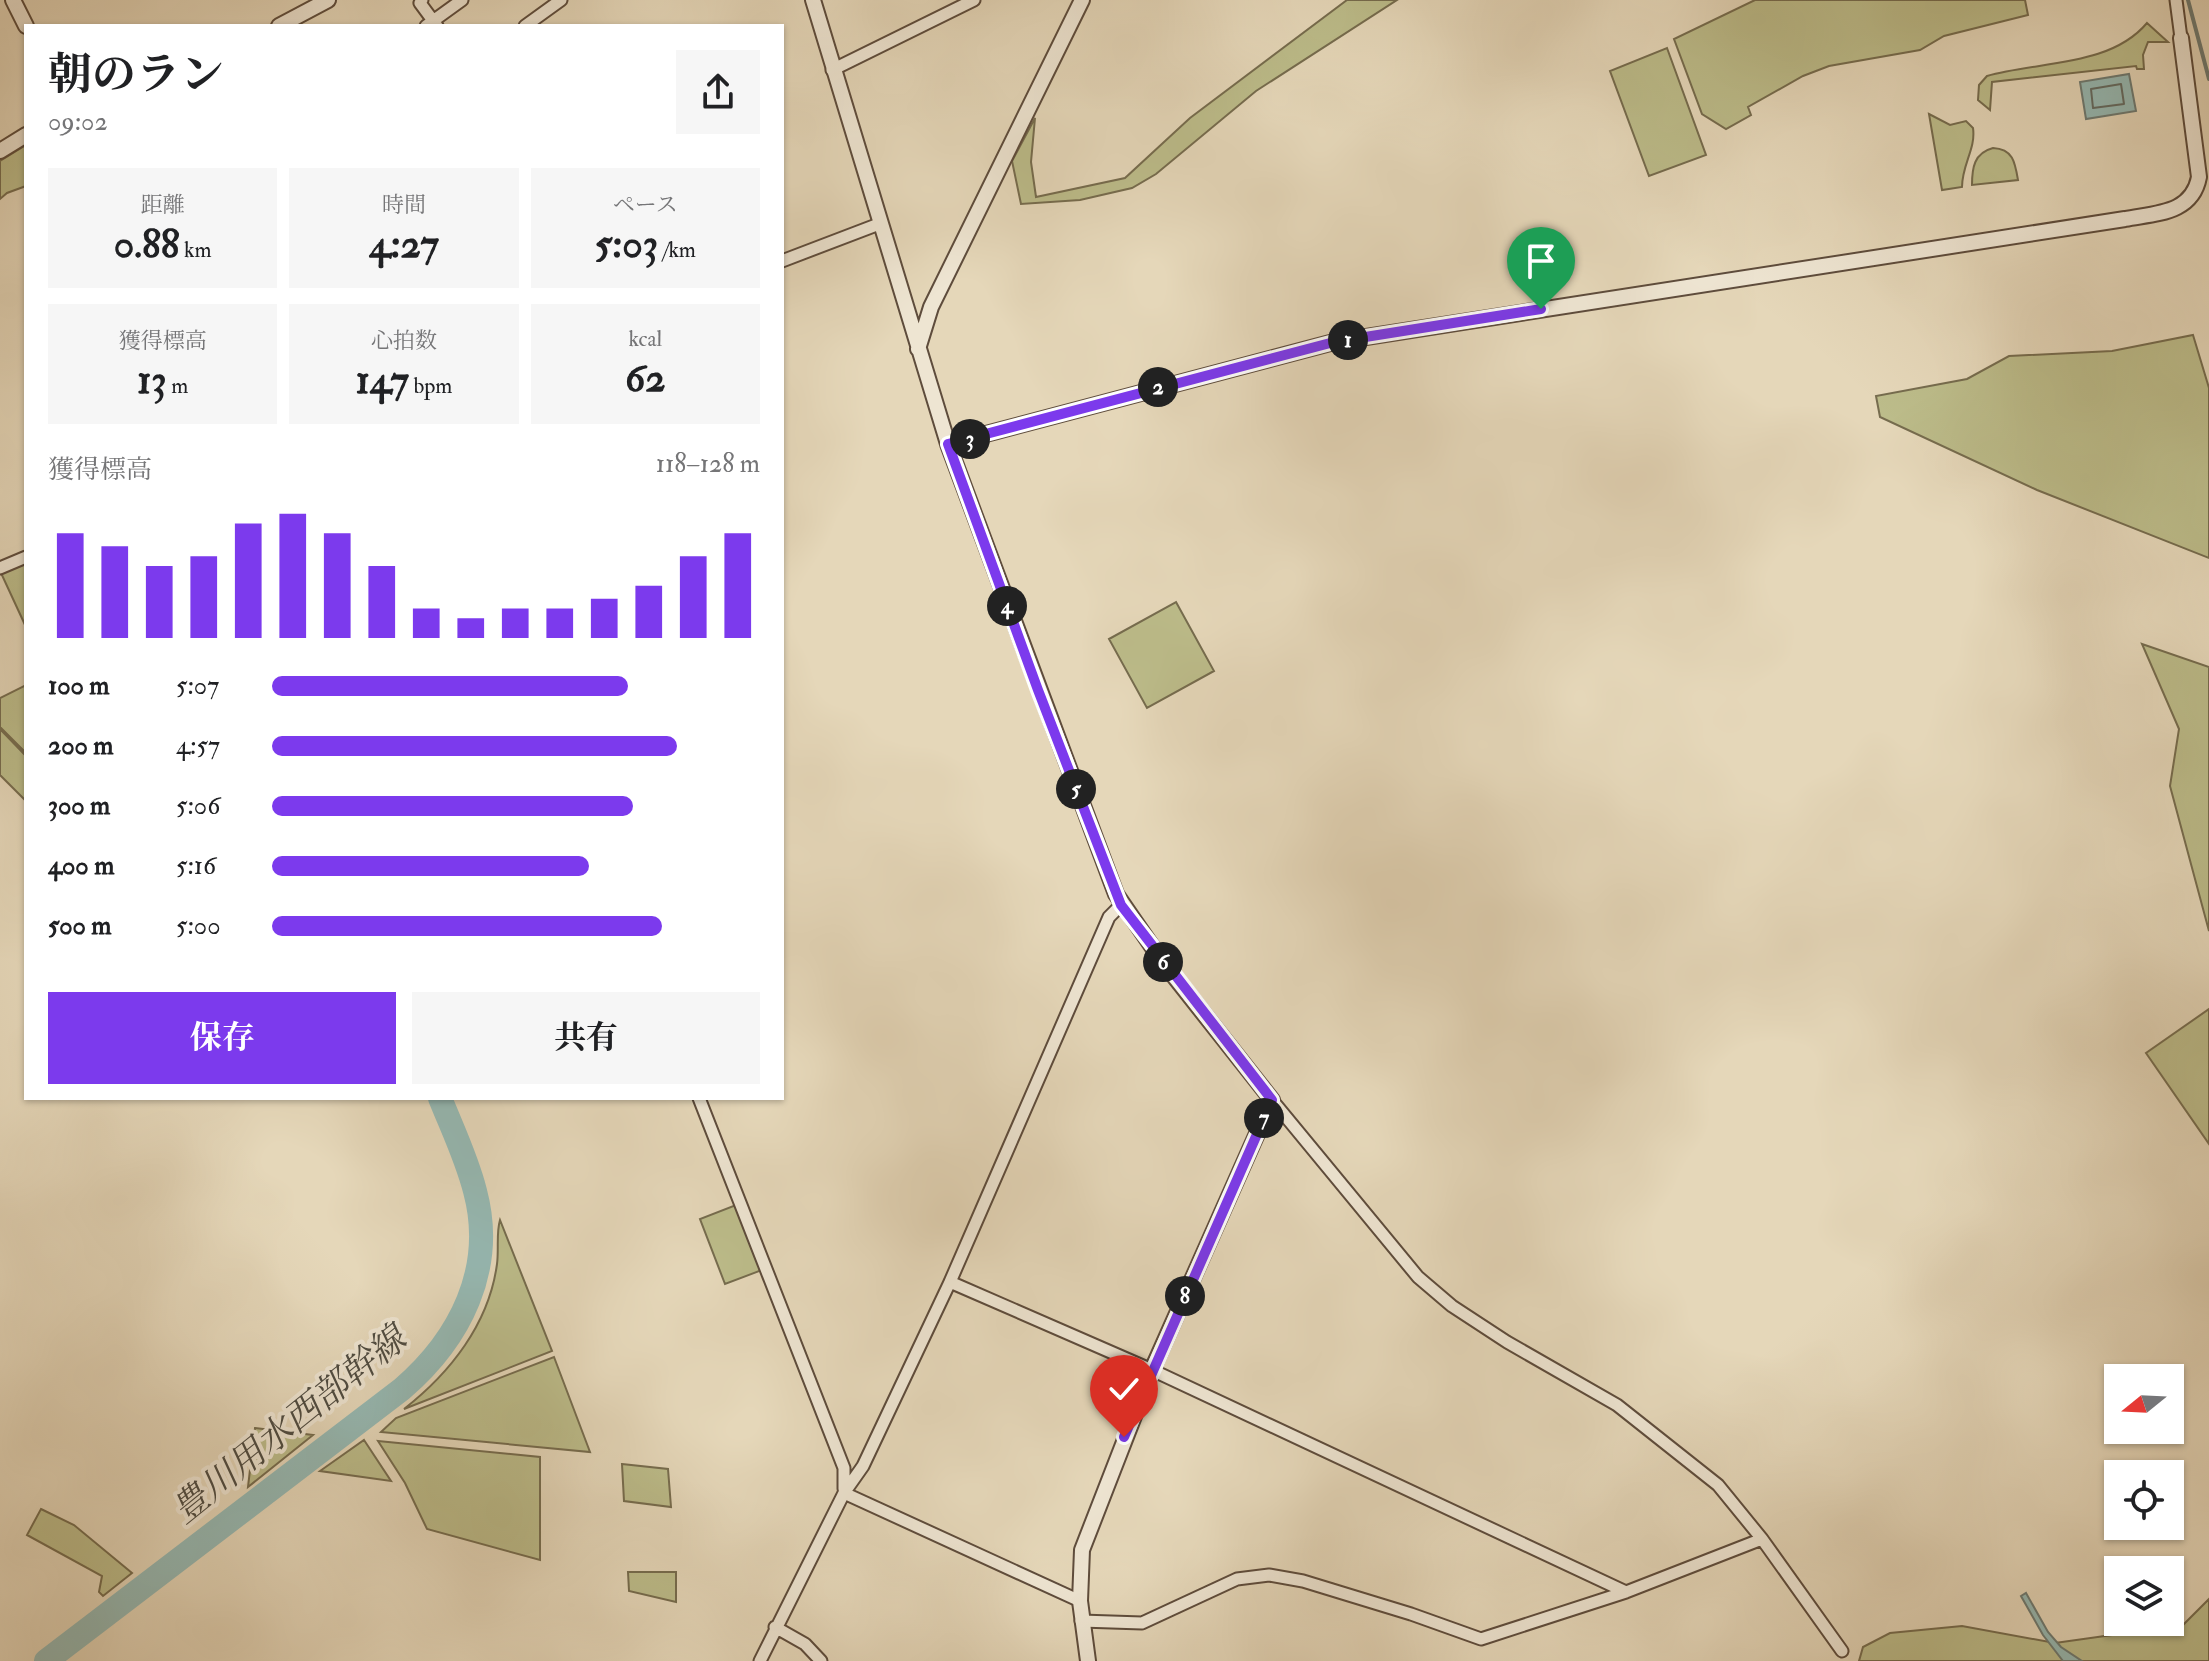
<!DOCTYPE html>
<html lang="ja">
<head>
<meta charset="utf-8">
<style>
	:root { --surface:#fff; --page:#f6f6f6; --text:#202124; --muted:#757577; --accent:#7c3aed }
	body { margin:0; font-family:"IM FELL Double Pica","Noto Serif JP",serif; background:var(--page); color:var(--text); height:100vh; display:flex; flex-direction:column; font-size:30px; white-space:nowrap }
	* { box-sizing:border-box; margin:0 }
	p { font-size:26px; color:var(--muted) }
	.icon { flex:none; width:44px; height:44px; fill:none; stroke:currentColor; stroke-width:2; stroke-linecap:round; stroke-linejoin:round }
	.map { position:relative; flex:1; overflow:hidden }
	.drawer { position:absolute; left:24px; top:24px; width:760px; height:1076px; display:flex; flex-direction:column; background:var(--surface); border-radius:0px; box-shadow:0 2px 6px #0004 }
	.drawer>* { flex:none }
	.needle { width:52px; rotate:252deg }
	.fabs { position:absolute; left:2104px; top:1364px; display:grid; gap:16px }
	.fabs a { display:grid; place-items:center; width:80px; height:80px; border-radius:0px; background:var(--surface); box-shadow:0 2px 6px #0004; font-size:40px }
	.pin { position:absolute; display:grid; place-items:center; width:68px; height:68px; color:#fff; margin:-82px -34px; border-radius:50% 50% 50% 0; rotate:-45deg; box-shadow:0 0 8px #0007 }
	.pin .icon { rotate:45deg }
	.km { position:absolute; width:40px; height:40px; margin:-20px; border-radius:50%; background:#222; color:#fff; font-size:22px; line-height:40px; text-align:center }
	.round { display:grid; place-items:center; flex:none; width:84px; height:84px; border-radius:0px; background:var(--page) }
	.overview { display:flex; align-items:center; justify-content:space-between; height:136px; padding:0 24px }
	h1 { font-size:44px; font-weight:700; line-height:60px }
	.figures { display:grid; grid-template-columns:repeat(3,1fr); gap:12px; height:136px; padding:8px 24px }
	.figures div { display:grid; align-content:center; border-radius:0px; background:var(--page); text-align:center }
	.figures b { font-size:40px; font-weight:700 }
	.figures small { font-size:22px; font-weight:400 }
	.figures p { font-size:22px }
	.chart { height:224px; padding:16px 24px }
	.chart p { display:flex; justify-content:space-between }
	.chart svg { width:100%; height:144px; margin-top:8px; stroke:var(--accent); stroke-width:6 }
	.primary-button { display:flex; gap:16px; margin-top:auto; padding:16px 24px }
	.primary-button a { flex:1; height:92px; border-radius:0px; background:var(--accent); color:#fff; font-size:32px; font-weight:700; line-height:92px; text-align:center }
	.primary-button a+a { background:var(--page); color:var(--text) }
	ul { padding:0 24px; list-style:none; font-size:26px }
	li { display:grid; grid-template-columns:128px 96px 1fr; align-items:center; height:60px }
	li i { height:20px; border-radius:10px; background:var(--accent) }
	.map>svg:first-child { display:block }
	.green { fill:#bcbc8a; stroke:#766c4e; stroke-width:2 }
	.water { fill:#96b9b3; stroke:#6e7b73; stroke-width:2 }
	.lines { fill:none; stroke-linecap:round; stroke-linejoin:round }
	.shore { stroke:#646b62; stroke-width:2 }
	.stream { stroke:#6e7b73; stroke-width:4 }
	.river { stroke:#96b9b3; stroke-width:24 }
	.minor-casing { stroke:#5e4c3c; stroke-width:15 }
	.tertiary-casing { stroke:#5e4c3c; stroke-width:18 }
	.minor { stroke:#eee5d2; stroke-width:11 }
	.tertiary { stroke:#eee5d2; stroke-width:14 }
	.route-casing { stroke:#fff; stroke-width:16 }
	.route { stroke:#7c3aed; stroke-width:10 }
	.labels { text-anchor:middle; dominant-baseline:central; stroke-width:8; stroke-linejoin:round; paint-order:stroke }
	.water-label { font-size:36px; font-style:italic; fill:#4f4c42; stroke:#eee5d2 }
</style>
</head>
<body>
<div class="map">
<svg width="2209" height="1661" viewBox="0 0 2209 1661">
	<rect width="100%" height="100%" fill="#e5d7b9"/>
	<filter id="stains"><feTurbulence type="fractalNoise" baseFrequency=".0025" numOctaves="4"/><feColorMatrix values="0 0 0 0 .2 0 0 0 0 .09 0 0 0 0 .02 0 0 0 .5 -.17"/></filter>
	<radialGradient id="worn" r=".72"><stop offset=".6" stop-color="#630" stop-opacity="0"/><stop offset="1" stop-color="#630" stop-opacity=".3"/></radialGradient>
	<path class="green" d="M1347 0H1397L1256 91 1156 174 1132 188 1080 200 1021 204 1012 161 1035 118 1031 162 1036 197 1125 178 1190 118Z
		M1755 0H2025L2028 15 1944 36 1920 50 1829 66 1803 76 1748 107 1751 115 1726 129 1702 114 1674 39Z
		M2147 23 2168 42H2148L2143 55 2144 69H2137L2136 66 1992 82 1990 110 1978 100 1979 85 1987 76C2039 61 2110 67 2147 23Z
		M1667 48 1706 155 1649 176 1610 71Z
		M1929 114 1950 125 1966 121 1973 128C1976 149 1962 164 1962 187L1942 190Z
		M26 145V186L7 193 0 199V161Z
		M1993 148C2013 149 2015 162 2018 180L1972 185C1972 168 1974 153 1993 148Z
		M2193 335 2209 388V558L2037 490 1880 417 1876 396 1967 379 2009 356 2112 351Z
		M26 563V627L1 573Z
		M1176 602 1214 671 1147 708 1109 639Z
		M2142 644 2209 667V931L2170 786 2179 729Z
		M26 685V753L0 727V698Z
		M0 729 26 756V801L0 775Z
		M2209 1009V1144L2146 1053Z
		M736 1205 762 1270 725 1284 700 1219Z
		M500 1220 552 1351 404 1409C450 1373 489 1324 497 1264 499 1250 496 1233 500 1220Z
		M554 1357 590 1452 381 1432 396 1418Z
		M255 1428 313 1435 248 1487Z
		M364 1440 391 1481 320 1471Z
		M378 1441 540 1457V1560L427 1529 405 1483Z
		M622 1464 668 1469 671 1507 624 1501Z
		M41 1509 74 1525 132 1573 103 1596 99 1592 102 1576 27 1535Z
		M628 1572H676V1602L629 1591Z
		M2209 1599V1661H1859L1863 1647 1890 1633 1962 1626 2055 1643 2183 1625Z"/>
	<path class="water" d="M2129 74 2136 111 2086 119 2080 82Z
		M2026 1593 2048 1632 2061 1647 2082 1661H2063L2043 1635 2021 1596Z"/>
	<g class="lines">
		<path class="shore" d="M2121 84 2124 104 2093 108 2091 89Z"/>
		<path class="stream" d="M2188 0 2209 79"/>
		<path class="river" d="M46 1661 402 1389C460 1339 496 1269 475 1191 467 1159 452 1128 440 1098"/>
		<defs>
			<path id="minor" d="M422 0 420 3 437 26
				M2176 0 2181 38
				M426 26 462 0
				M525 26 561 0
				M832 70 974 0
				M782 261 879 224
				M0 568 26 557
				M699 1098 844 1468V1489
				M1272 1100 1418 1277 1452 1306 1507 1342 1617 1405 1718 1485 1762 1539 1842 1651
				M950 1282 1152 1370 1626 1592
				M844 1493 1080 1601
				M1081 1621 1142 1623 1237 1579 1269 1575 1303 1581 1411 1614 1481 1639 1626 1592 1762 1539
				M775 1627 805 1644 821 1661
				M760 1661 844 1493 863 1466 950 1282 1109 917 1121 905"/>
			<path id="tertiary" d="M13 0 26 26
				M813 0 948 444 1116 894 1162 961 1272 1100 1152 1370 1082 1550 1080 1601 1088 1661
				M279 26 328 0
				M0 151 26 135
				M918 349 931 307 1082 0
				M948 444 1334 342 2125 219C2156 213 2192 214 2199 177L2181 38"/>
		</defs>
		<use href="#minor" class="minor-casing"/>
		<use href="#tertiary" class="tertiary-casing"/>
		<use href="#minor" class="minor"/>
		<use href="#tertiary" class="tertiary"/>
	</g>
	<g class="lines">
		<defs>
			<path id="route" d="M1124 1437 1272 1100 1121 905 1038 690 948 444 1334 342 1541 309"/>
		</defs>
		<use href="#route" class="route-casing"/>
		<use href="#route" class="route"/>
	</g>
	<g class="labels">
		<g class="water-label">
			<text transform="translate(289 1425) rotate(-39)">豊川用水西部幹線</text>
		</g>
	</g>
	<rect width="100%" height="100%" filter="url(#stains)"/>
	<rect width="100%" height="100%" fill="url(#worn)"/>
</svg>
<div class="fabs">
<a><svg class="needle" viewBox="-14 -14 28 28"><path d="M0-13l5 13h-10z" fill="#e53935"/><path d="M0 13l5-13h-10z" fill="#757577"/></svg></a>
<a><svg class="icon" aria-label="locate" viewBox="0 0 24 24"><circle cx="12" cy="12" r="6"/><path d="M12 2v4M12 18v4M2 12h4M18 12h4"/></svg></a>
<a><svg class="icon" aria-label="layers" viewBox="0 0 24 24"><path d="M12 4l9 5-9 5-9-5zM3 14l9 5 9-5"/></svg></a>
</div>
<div class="pin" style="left:1541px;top:309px;background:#1e9e55"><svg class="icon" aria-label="arrive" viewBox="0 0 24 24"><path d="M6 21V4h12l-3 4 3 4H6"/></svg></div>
<div class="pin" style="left:1124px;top:1437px;background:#d93025"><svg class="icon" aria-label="check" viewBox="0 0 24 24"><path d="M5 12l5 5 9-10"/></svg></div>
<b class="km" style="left:1348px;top:340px">1</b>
<b class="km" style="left:1158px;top:387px">2</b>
<b class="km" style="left:970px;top:439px">3</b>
<b class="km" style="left:1007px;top:606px">4</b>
<b class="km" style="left:1076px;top:789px">5</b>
<b class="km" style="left:1163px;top:962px">6</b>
<b class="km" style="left:1264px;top:1118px">7</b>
<b class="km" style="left:1185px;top:1296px">8</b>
<section class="drawer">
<div class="overview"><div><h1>朝のラン</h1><p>09:02</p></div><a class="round"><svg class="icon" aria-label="share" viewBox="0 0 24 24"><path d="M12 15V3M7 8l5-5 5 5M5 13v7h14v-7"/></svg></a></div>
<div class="figures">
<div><p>距離</p><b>0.88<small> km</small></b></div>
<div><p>時間</p><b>4:27</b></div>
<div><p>ペース</p><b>5:03<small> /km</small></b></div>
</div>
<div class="figures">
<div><p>獲得標高</p><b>13<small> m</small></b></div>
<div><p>心拍数</p><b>147<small> bpm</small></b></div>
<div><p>kcal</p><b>62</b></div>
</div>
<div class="chart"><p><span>獲得標高</span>118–128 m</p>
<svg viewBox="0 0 160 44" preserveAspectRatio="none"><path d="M5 44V12M15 44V16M25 44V22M35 44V19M45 44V9M55 44V6M65 44V12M75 44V22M85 44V35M95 44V38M105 44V35M115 44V35M125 44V32M135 44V28M145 44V19M155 44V12"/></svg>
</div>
<ul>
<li><b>100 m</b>5:07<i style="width:73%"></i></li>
<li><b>200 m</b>4:57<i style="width:83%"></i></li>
<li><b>300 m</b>5:06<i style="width:74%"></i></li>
<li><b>400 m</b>5:16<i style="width:65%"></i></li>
<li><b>500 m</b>5:00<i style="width:80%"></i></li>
</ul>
<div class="primary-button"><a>保存</a><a>共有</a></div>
</section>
</div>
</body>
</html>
